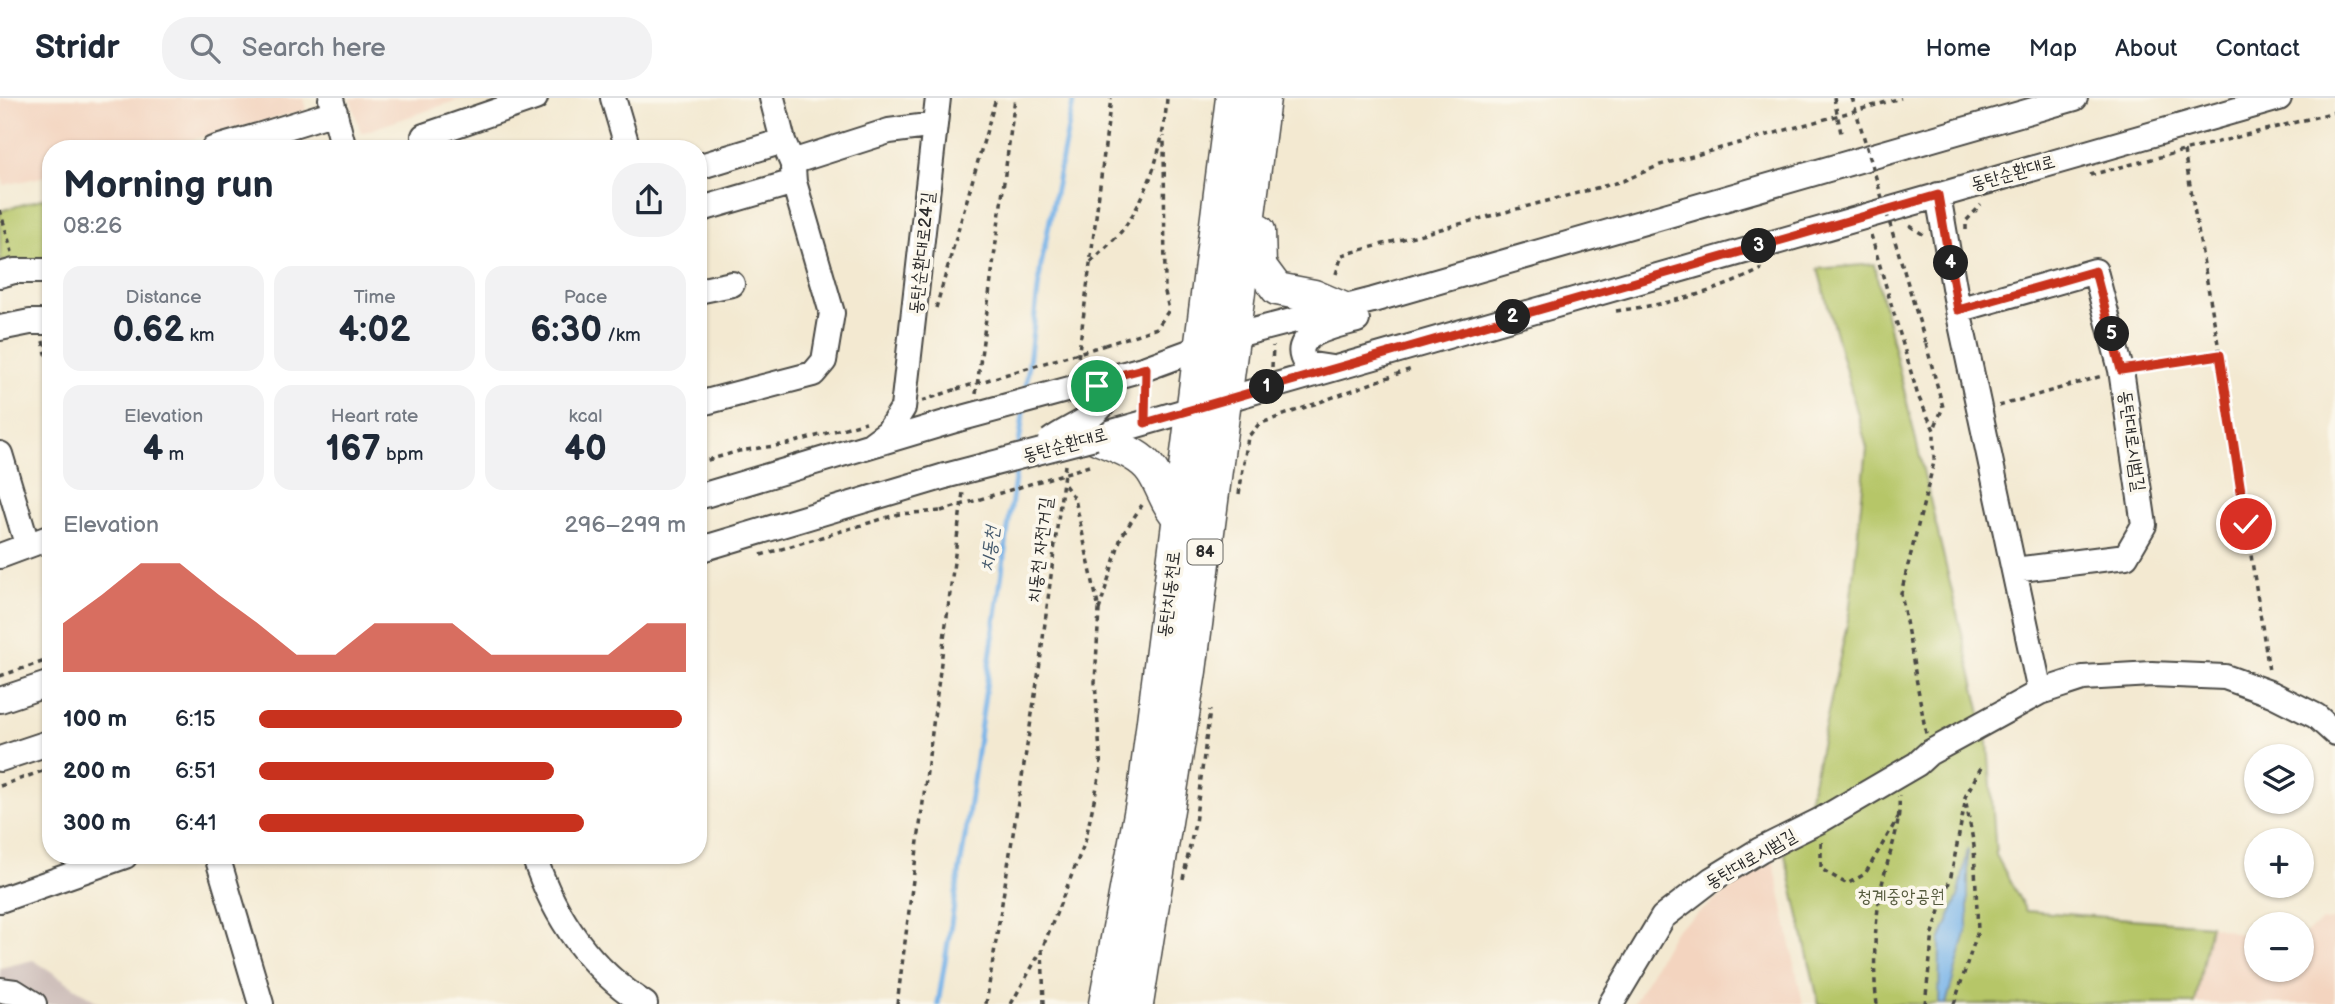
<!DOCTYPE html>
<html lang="en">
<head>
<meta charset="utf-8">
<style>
	:root { --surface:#fff; --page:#f2f2f3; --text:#1f2937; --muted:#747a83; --line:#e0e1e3; --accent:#c8321e }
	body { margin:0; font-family:"Balsamiq Sans","Poor Story",sans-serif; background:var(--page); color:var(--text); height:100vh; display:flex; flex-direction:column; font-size:26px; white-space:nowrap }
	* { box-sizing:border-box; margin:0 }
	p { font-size:23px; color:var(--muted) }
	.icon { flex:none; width:38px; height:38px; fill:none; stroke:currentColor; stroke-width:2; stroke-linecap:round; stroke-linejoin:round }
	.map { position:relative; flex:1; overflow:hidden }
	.sheet { position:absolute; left:42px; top:42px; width:665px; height:724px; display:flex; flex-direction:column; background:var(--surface); border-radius:28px; box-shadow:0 2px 5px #0004 }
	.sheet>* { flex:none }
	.buttons { position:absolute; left:2244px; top:646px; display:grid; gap:14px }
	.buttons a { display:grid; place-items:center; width:70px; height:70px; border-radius:50%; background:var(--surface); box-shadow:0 2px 5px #0004; font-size:35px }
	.pin { position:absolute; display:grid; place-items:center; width:60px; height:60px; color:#fff; margin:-30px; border:4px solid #fff; border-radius:50%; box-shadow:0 2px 7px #0007 }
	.km { position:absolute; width:35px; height:35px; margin:-18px; border-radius:50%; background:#222; color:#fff; font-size:19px; line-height:35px; text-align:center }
	.round { display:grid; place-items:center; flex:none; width:74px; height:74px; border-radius:28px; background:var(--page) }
	.overview { display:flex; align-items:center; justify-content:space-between; height:119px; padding:0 21px }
	h1 { font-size:38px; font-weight:600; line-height:52px }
	.stats { display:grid; grid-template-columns:repeat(3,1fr); gap:10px; height:119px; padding:7px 21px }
	.stats div { display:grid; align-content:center; border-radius:18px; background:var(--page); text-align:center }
	.stats b { font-size:35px; font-weight:600 }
	.stats small { font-size:19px; font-weight:400 }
	.stats p { font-size:19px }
	.chart { height:196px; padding:14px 21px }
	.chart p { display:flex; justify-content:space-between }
	.chart svg { width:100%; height:126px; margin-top:7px; fill:var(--accent); opacity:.7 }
	ul { padding:0 21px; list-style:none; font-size:23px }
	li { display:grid; grid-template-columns:112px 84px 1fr; align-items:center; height:52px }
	li i { height:18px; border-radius:9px; background:var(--accent) }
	header { display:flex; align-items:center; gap:42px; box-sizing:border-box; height:98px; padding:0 35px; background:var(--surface); border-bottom:2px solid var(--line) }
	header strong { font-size:33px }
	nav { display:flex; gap:38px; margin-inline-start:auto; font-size:24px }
	.search { width:490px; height:63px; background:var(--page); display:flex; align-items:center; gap:18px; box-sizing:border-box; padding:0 24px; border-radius:28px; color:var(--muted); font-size:26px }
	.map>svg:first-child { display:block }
	.built { fill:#f3d4bf }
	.industrial { fill:#cfc0bb }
	.green { fill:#b6c668; stroke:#70784a; stroke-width:2 }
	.water { fill:#76b2e8; stroke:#506e8a; stroke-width:2 }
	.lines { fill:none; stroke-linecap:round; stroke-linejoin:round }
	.stream { stroke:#76b2e8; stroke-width:5 }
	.minor-casing { stroke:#494844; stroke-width:28 }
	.major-casing { stroke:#494844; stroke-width:35 }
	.path { stroke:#494844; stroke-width:3.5; stroke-dasharray:5 5; stroke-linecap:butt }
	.minor { stroke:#fff; stroke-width:24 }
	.major { stroke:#fff; stroke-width:32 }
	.minor-bridge-casing { stroke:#494844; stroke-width:28; stroke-linecap:butt }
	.path-bridge { stroke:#494844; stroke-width:3.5; stroke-dasharray:5 5; stroke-linecap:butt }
	.minor-bridge { stroke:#fff; stroke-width:24 }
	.route-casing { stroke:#fff; stroke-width:14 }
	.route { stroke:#c8321e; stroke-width:9 }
	.labels { text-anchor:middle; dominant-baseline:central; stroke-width:7; stroke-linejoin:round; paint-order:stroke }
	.shield { fill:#fbf7ec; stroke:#696865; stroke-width:2 }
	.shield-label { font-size:16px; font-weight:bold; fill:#2b2b2b }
	.street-label { font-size:18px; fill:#2b2b2b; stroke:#fbf7ec }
	.park-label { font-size:18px; fill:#555a3d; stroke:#fbf7ec }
	.water-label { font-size:19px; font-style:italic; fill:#455a6d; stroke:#fbf7ec }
</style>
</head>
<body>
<header>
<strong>Stridr</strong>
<div class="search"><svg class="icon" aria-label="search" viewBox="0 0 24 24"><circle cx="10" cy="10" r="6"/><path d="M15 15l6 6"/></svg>Search here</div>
<nav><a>Home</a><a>Map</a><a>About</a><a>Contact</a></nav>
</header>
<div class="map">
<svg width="2335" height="906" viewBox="0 0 2335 906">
	<rect width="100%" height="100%" fill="#fbf7ec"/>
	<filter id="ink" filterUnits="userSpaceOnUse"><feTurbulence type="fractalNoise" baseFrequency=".0143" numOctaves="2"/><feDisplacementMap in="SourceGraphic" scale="14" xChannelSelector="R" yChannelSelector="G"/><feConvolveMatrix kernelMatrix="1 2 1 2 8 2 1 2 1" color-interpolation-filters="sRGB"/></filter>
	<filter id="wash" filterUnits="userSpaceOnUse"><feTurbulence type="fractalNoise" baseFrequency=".00686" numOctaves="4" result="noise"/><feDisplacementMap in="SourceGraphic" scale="28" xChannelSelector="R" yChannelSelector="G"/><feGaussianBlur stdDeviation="1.57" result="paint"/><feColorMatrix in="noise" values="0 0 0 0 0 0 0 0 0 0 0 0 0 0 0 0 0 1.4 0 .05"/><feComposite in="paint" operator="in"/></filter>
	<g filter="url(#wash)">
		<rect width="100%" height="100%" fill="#f3e9d1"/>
		<path class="built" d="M0 0H303L306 12 156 51H51V77L4 87 0 73Z
			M350 0H464L361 35Z
			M1773 760 1803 906H1633L1674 833Z
			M2335 822V906H2195L2210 827 2256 841V872H2301V838L2322 823Z"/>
		<path class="industrial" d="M33 862 49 872 100 906H0V870Z"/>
		<path class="green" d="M51 98V162L0 163V113Z
			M1874 166 1988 645 1996 757 2026 813 2210 827 2195 906H1819L1785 757 1810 699 1849 517 1867 350 1818 171Z"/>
		<path class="water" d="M1968 750V828L1946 906H1939L1940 843 1959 796Z"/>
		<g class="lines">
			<path class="stream" d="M1025 297 1041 167 1074 0
				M1018 353 1024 310
				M938 906 966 733 1017 366"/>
		</g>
	</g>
	<g filter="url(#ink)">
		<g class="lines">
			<defs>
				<path id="minor" d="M613 0 628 51
					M772 0 783 43 792 64 889 33 935 27
					M331 1 344 51
					M258 38 335 14
					M213 51 258 38 262 51
					M427 51 424 38 535 0
					M698 69 783 43
					M1938 97 1958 212 2040 594
					M698 112 794 84 793 70
					M0 177 14 173H51
					M698 193 732 186
					M1958 212 2095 173 2121 272 2144 427 2126 458 2014 472
					M0 230 30 224H51
					M1332 270 1306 266C1286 236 1336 228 1357 222
					M1103 282 1146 270 1233 238 1373 202 2075 0
					M698 306 813 276 824 263 832 215 794 84
					M1095 339 2279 0
					M873 345 888 334 903 310 938 0
					M0 356 27 446
					M698 399 955 322
					M698 452 945 378
					M0 458 51 439
					M0 602 51 585
					M0 661 51 644
					M217 758 261 906
					M534 758C554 819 590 871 645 906
					M0 802 125 758
					M0 892 15 894 34 906
					M1611 906 1663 819 1711 782 1760 752 1821 722 1917 666 1929 655 2040 594 2083 580 2152 576 2225 579 2272 596 2316 618 2335 635"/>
				<path id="major" d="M1259 133 1260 168 1277 191 1314 198 1342 210
					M1095 339C1114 348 1140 355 1152 373 1163 389 1165 405 1179 420
					M1105 906 1144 694 1232 0
					M1137 906 1190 573 1264 0"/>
			</defs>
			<use href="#minor" class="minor-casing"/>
			<use href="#major" class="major-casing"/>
			<path class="path" d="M1834 0 1841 35
				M82 44 83 51
				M2184 53 2220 257 2269 573
				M2090 77 2335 14
				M0 112 12 154
				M1910 128 1924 137
				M1966 132V123L1981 107
				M1871 137 1918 298 1934 332V364L1901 495 1926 636
				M1091 164C1103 151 1119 139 1128 124 1152 88 1164 43 1167 0
				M1336 176 1342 157 1623 83 1660 67 1901 0
				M936 210 996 0
				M1616 213C1669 206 1715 195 1762 171
				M43 243 51 276
				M1926 246 1943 309 1934 331
				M1105 247 1157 230 1169 212 1165 194 1164 38
				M1077 269 1111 0
				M1272 269 1273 248
				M2140 269 2219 257
				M976 296 1015 0
				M922 303 957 291
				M1999 308 2102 278
				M698 365 739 353 788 346 866 324
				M1239 396 1248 339 1259 326 1414 270
				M761 457 899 416 941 413
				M1099 512 1121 439 1142 407
				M0 578 51 561
				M0 688 51 670
				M1821 744V771L1847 786 1865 776 1899 718
				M1183 781 1195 725 1210 612
				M897 906 963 394
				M986 906 1039 572 1065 367
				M1011 906 1041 853
				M1044 906 1042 851 1085 744 1101 670 1095 584 1099 512 1075 401 1064 386
				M1877 906C1872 872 1875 815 1883 782 1890 752 1901 729 1899 698
				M1925 906 1933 835 1951 778 1965 705
				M1954 906 1978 833 1974 748 1965 699 1983 666"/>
			<use href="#minor" class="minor"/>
			<use href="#major" class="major"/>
			<defs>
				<path id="minor-bridge" d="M955 322 1103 282
					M1050 343C1070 328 1096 322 1108 299L1105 293 1086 286
					M945 378 1095 339"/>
			</defs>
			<use href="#minor-bridge" class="minor-bridge-casing"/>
			<path class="path-bridge" d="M1852 0 1926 246
				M957 291 1105 247
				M941 413 1089 368"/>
			<use href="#minor-bridge" class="minor-bridge"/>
		</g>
	</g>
	<g class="lines" filter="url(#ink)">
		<defs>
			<path id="route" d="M1097 288 1086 286 1146 270 1145 325 1938 97 1958 212 2095 173 2121 272 2220 257 2246 426"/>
		</defs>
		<use href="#route" class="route-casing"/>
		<use href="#route" class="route"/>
	</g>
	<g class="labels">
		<rect class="shield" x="1187.5" y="441.5" width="35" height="25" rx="5"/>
		<g class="shield-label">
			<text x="1205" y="454">84</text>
		</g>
		<g class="street-label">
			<text transform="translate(2013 75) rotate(-16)">동탄순환대로</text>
			<text transform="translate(922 155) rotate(-84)">동탄순환대로24길</text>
			<text transform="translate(2132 343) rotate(82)">동탄대로시범길</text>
			<text transform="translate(1065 347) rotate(-15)">동탄순환대로</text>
			<text transform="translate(1040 452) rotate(-83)">치동천 자전거길</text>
			<text transform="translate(1169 496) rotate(-83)">동탄치동천로</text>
			<text transform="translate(1751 761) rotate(-30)">동탄대로시범길</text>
		</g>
		<g class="park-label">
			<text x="1901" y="798">청계중앙공원</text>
		</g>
		<g class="water-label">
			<text transform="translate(990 451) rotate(-82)">치동천</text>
		</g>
	</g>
</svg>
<div class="buttons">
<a><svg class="icon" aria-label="layers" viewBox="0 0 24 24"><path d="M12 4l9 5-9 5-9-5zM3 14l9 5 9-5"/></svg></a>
<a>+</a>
<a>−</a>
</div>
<div class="pin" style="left:1097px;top:288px;background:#1e9e55"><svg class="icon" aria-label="arrive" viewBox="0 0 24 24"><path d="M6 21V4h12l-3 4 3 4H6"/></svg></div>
<div class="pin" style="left:2246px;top:426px;background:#d93025"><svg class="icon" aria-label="check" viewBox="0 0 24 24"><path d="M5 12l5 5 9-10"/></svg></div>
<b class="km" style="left:1267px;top:289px">1</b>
<b class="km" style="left:1513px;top:219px">2</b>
<b class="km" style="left:1759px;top:148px">3</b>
<b class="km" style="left:1951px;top:165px">4</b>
<b class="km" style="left:2112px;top:236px">5</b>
<section class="sheet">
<div class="overview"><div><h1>Morning run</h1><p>08:26</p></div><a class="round"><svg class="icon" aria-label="share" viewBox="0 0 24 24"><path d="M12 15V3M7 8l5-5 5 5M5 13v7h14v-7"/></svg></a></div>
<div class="stats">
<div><p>Distance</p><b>0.62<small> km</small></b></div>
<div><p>Time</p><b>4:02</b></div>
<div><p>Pace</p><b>6:30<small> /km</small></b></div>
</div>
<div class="stats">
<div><p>Elevation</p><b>4<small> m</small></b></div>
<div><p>Heart rate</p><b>167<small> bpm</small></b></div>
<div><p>kcal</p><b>40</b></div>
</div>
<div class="chart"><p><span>Elevation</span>296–299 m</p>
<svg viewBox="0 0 160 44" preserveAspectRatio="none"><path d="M0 44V27L10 17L20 6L30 6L40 17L50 27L60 38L70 38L80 27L90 27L100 27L110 38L120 38L130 38L140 38L150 27L160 27V44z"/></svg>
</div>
<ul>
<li><b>100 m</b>6:15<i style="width:99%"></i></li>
<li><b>200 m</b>6:51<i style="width:69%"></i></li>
<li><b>300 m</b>6:41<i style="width:76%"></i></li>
</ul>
</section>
</div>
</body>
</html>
